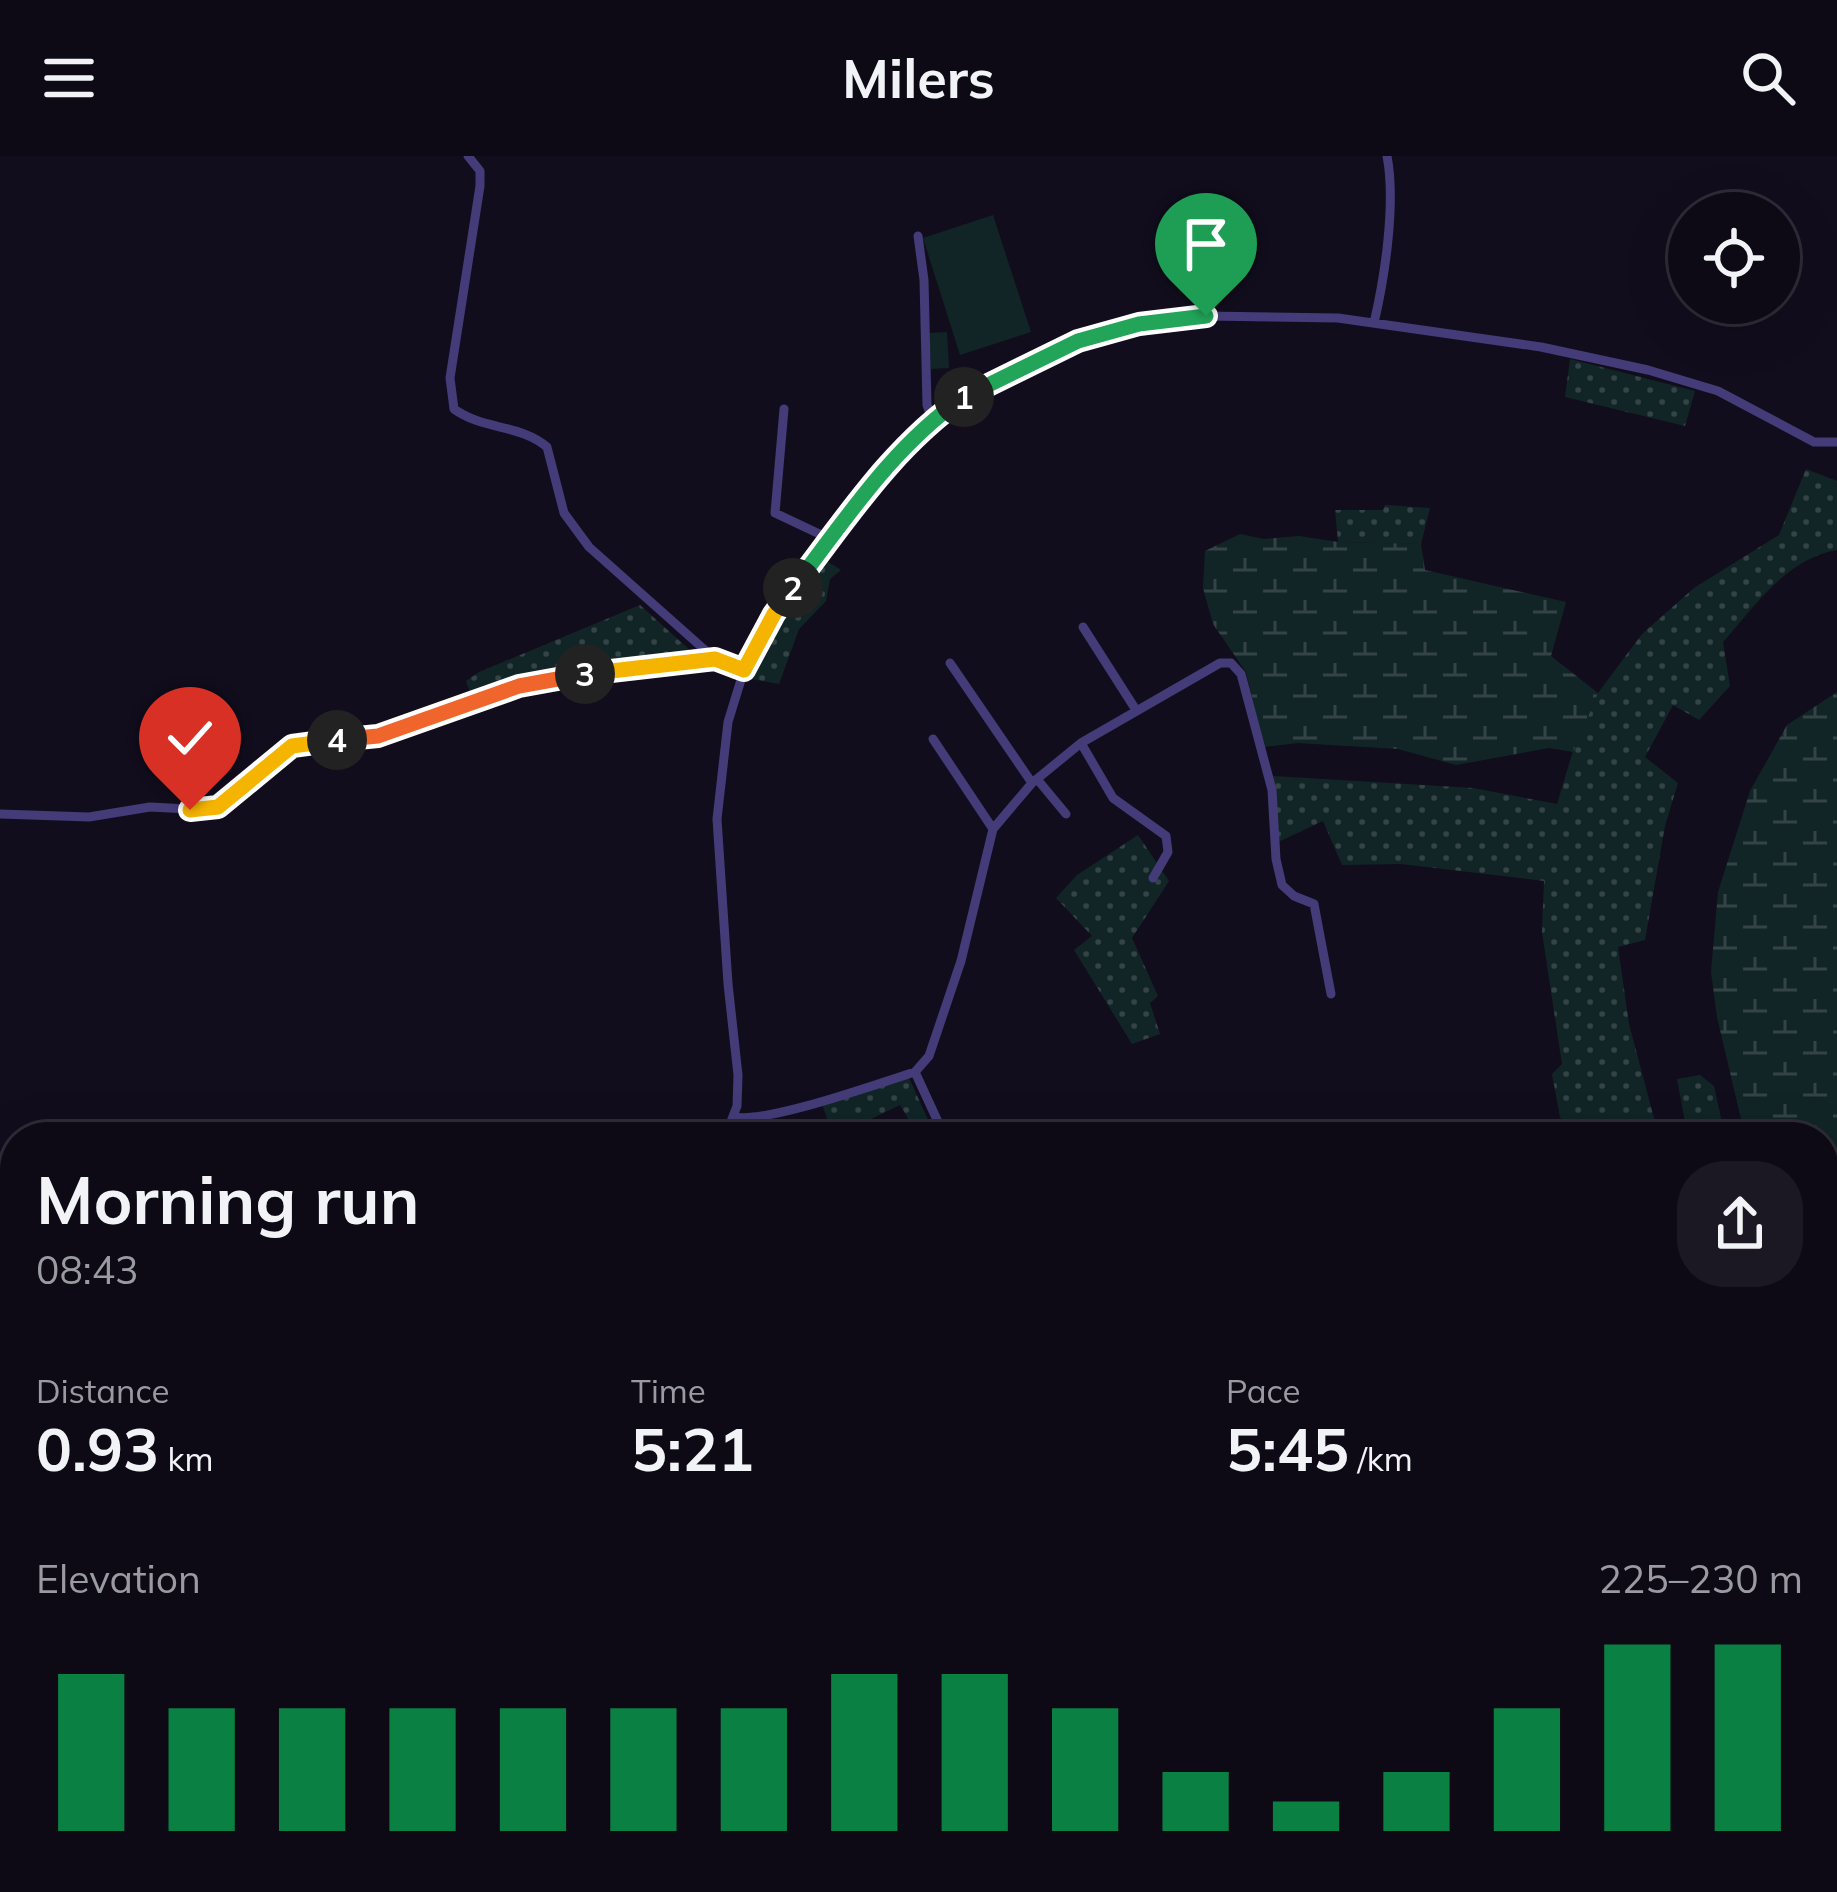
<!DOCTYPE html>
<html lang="en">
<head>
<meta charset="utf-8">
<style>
	:root { --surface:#0d0a16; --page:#1b1823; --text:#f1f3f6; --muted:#9a9aa1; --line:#2d2b35; --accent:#0b8043 }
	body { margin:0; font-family:Mulish,sans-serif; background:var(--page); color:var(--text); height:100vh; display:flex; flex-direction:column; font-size:45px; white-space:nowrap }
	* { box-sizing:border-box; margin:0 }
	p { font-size:39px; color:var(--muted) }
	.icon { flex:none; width:66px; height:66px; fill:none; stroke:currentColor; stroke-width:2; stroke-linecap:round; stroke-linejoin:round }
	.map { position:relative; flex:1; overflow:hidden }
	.details { position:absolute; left:0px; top:966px; width:1839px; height:771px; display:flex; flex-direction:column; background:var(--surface); border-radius:48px 48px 0 0; box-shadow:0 12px 48px #0002,0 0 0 3px var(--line) }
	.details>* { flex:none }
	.tools { position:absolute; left:1668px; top:36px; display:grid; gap:24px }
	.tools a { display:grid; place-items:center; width:132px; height:132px; border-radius:50%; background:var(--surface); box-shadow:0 12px 48px #0002,0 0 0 3px var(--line); font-size:60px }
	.pin { position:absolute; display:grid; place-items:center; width:102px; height:102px; color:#fff; margin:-123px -51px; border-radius:50% 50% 50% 0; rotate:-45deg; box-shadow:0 0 12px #0007 }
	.pin .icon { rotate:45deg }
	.km { position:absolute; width:60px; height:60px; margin:-30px; border-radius:50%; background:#222; color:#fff; font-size:33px; line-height:60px; text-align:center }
	.round { display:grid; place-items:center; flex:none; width:126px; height:126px; border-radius:48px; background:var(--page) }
	.overview { display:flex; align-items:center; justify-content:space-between; height:204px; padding:0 36px }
	h1 { font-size:66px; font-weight:700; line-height:90px }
	.stats { display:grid; grid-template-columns:repeat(3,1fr); gap:18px; height:204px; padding:12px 36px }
	.stats div { display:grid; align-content:center }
	.stats b { font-size:60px; font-weight:700 }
	.stats small { font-size:33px; font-weight:400 }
	.stats p { font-size:33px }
	.chart { height:336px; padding:24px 36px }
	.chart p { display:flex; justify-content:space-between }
	.chart svg { width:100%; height:216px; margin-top:12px; stroke:var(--accent); stroke-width:6 }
	header { display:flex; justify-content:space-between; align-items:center; height:156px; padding:0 36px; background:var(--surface); font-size:54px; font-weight:700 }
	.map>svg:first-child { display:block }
	.grass { fill:url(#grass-dots) }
	.wetland { fill:url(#wetland-marsh) }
	.pitch { fill:#112526 }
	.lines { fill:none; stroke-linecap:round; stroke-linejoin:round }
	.street { stroke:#433c78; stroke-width:9 }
	.split-1-casing { stroke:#fff; stroke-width:24 }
	.split-2-casing { stroke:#fff; stroke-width:24 }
	.split-3-casing { stroke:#fff; stroke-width:24 }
	.split-4-casing { stroke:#fff; stroke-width:24 }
	.split-5-casing { stroke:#fff; stroke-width:24 }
	.split-1 { stroke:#22a559; stroke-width:15 }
	.split-2 { stroke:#22a559; stroke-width:15 }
	.split-3 { stroke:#f5b400; stroke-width:15 }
	.split-4 { stroke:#f0652b; stroke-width:15 }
	.split-5 { stroke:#f5b400; stroke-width:15 }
</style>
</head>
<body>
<header><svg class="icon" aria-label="menu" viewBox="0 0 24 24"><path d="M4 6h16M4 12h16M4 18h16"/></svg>Milers<svg class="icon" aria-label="search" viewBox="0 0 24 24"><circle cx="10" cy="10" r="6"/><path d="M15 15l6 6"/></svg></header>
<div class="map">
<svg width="1837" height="1736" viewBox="0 0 1837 1736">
	<defs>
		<pattern id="grass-dots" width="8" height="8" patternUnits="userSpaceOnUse" patternTransform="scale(3)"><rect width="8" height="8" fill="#112526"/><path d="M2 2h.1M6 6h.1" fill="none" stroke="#334346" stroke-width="1.8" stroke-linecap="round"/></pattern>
		<pattern id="wetland-marsh" width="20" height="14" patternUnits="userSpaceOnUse" patternTransform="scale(3)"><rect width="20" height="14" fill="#112526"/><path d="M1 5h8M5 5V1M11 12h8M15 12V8" fill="none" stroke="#334346"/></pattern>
	</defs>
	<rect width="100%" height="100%" fill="#110d1d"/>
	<path class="grass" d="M1570 203 1695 235 1685 270 1565 241Z
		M1806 313 1837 325V394C1787 402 1755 450 1723 486L1730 530 1699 564 1673 549 1645 601 1678 627 1665 670 1645 784 1618 791 1629 868 1659 981H1571L1560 961 1552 918 1562 908 1542 776 1544 725 1401 708 1342 709 1323 665 1276 687 1273 620 1473 632 1557 648 1573 595 1598 537 1642 478 1694 432 1779 379Z
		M1385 349 1430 352 1421 388 1338 386 1335 354H1383Z
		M822 402 841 414 830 423 826 445 799 473 779 528 746 522 779 461Z
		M640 449 692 496 689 500C614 506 542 513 472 542L466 525 479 516Z
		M1138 679 1169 725 1132 782 1158 840 1150 847 1160 878 1132 888 1074 794 1092 780 1056 742 1077 719Z
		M1700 919 1714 930 1725 981H1688L1677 923Z
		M909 922 936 981H919L900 949 834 981 820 943Z
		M15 1596V1702L0 1714V1603Z
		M539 1722H604L609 1731 627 1736H530Z"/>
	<path class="wetland" d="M1240 378 1264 383 1299 380 1338 386 1421 388 1425 414 1566 446 1551 500 1598 537 1573 596 1549 592 1456 609 1398 593 1298 587 1264 591 1246 516 1213 468 1203 432 1205 395Z
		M1837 536V1108L1824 1100V981H1757L1741 963 1717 861 1711 816 1718 736 1750 635 1787 569Z
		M1837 1608V1685L1824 1682V1609Z"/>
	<path class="pitch" d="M993 59 1031 176 960 199 923 82Z
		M947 176 949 212 931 213 929 177Z"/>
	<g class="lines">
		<path class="street" d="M468 0 480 15V30L450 222 454 253C483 274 520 268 547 291L564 357 589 391 715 503 744 514
			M918 80 924 124 927 249 932 263
			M1374 167C1385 120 1396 47 1387 0
			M784 253 775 357 830 383
			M1083 471 1136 554
			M950 507 1032 627
			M933 583 993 673
			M1081 587 1113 642 1166 680 1168 696 1153 722
			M1037 623 1066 658
			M0 658 89 661 150 651 208 654 219 651 292 590 378 580 519 530 593 517 715 503
			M735 961C769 967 876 928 915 916
			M725 981 737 950 738 919 728 828 717 663 728 566 744 514 774 457 885 309 932 263 978 232 1078 185 1139 168 1206 160 1338 162 1541 191 1648 214 1718 235 1814 286H1837
			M945 981 915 916 929 900 961 805 993 673 1032 627 1081 587 1220 507H1231L1241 518 1272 634 1276 703 1282 729 1294 740 1314 748 1331 838
			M0 1586 15 1579
			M0 1699 15 1719
			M17 1722 31 1736
			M867 1736 869 1722
			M1217 1736 1238 1722"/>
	</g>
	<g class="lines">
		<defs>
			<path id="split-1" d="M964 241 1078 185 1139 168 1206 160"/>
			<path id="split-2" d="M793 432C846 363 892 291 964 241"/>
			<path id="split-3" d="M585 518 715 503 744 514 774 458 793 432"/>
			<path id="split-4" d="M337 584 378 580 519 530 585 518"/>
			<path id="split-5" d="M190 654 218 651 292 590 337 584"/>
		</defs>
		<use href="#split-1" class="split-1-casing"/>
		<use href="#split-2" class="split-2-casing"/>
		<use href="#split-3" class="split-3-casing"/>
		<use href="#split-4" class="split-4-casing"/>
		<use href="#split-5" class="split-5-casing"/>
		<use href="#split-1" class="split-1"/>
		<use href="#split-2" class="split-2"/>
		<use href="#split-3" class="split-3"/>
		<use href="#split-4" class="split-4"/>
		<use href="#split-5" class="split-5"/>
	</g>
</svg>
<div class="tools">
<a><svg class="icon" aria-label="locate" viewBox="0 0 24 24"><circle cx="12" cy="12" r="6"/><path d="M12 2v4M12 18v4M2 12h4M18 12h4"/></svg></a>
</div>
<div class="pin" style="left:1206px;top:160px;background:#1e9e55"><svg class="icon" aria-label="arrive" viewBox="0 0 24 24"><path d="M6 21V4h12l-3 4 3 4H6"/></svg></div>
<div class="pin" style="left:190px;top:654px;background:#d93025"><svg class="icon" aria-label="check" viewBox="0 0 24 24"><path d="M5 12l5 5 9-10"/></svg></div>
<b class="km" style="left:964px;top:241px">1</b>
<b class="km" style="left:793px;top:432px">2</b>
<b class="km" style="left:585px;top:518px">3</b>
<b class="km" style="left:337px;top:584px">4</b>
<section class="details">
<div class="overview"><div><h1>Morning run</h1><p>08:43</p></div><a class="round"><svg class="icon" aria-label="share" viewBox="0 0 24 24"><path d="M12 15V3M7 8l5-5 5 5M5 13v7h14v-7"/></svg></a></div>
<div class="stats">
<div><p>Distance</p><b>0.93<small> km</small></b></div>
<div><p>Time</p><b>5:21</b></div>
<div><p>Pace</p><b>5:45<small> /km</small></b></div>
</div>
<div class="chart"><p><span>Elevation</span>225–230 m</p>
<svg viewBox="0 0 160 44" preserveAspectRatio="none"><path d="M5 44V12M15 44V19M25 44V19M35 44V19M45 44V19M55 44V19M65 44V19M75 44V12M85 44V12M95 44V19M105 44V32M115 44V38M125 44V32M135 44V19M145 44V6M155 44V6"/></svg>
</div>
</section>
</div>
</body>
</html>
